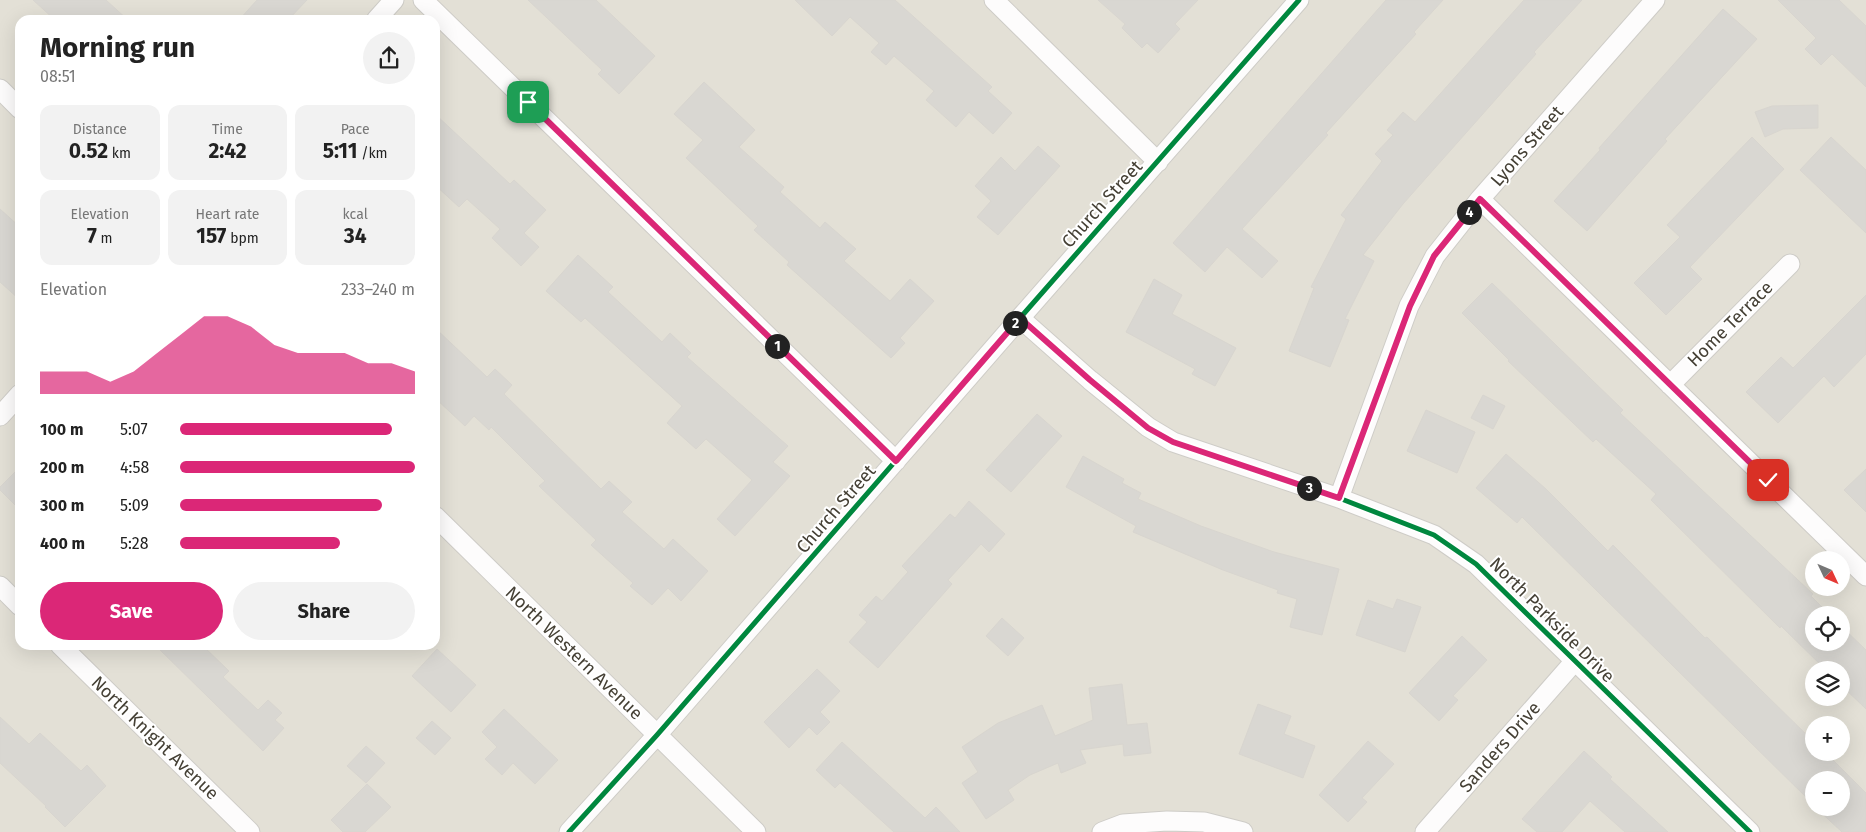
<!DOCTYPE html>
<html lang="en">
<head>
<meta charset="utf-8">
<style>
	:root { --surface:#fff; --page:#f2f2f2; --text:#222; --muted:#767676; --accent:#db2777 }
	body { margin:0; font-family:"Fira Sans",sans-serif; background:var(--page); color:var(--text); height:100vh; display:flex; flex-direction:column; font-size:19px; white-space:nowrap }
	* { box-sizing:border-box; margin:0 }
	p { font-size:16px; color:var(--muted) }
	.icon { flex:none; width:28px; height:28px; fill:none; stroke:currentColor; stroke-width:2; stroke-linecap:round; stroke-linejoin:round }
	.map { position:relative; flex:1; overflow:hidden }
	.panel { position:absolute; left:15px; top:15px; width:425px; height:635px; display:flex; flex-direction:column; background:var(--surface); border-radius:15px; box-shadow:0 5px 20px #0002 }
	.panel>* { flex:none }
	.needle { width:32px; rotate:134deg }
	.buttons { position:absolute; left:1805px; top:551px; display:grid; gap:10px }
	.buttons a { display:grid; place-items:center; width:45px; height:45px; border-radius:50%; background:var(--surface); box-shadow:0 5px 20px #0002; font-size:25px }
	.pin { position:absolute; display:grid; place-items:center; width:42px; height:42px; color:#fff; margin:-21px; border-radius:10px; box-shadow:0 2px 8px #0006 }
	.km { position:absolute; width:25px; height:25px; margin:-12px; border-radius:50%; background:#222; color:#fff; font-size:14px; line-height:25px; text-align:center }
	.round { display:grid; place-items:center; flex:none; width:52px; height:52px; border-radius:26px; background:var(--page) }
	.headline { display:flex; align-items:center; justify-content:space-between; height:85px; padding:0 25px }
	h1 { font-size:28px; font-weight:700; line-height:38px }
	.metrics { display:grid; grid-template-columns:repeat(3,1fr); gap:8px; height:85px; padding:5px 25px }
	.metrics div { display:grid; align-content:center; border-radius:12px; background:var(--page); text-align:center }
	.metrics b { font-size:21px; font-weight:700 }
	.metrics small { font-size:14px; font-weight:400 }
	.metrics p { font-size:14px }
	.chart { height:140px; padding:10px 25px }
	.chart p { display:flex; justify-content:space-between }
	.chart svg { width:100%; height:90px; margin-top:5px; fill:var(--accent); opacity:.7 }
	.action { display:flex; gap:10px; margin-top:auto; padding:10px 25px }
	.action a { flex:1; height:58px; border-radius:30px; background:var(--accent); color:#fff; font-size:20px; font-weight:700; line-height:58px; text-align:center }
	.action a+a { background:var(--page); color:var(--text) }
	ul { padding:0 25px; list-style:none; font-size:16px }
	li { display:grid; grid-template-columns:80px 60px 1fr; align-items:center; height:38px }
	li i { height:12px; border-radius:6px; background:var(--accent) }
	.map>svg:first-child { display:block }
	.residential { fill:#e3e0d6; fill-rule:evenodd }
	.building { fill:#d9d7d2; stroke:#d8d5cf }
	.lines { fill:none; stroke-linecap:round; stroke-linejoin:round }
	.street-casing { stroke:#ceccc7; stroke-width:21 }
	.street { stroke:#fdfcfc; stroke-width:19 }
	.cycleway-casing { stroke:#fff; stroke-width:8 }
	.cycleway { stroke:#00873e; stroke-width:5 }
	.route-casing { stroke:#fff; stroke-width:10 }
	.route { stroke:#db2777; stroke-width:6 }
	.labels { text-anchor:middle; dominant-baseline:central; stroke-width:4; stroke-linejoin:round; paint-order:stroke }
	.street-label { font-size:18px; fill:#454035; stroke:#fff }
</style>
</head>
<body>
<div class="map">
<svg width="1866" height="832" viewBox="0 0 1866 832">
	<rect width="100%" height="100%" fill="#f0eee9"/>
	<path class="residential" d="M0 0H1866V832H0ZM20 20H435V645H20ZM1814 560H1841V588H1814ZM1814 615H1841V642H1814ZM1814 670H1841V698H1814ZM1814 725H1841V752H1814ZM1814 780H1841V808H1814Z"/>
	<path class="building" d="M33 0H106L128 20H55Z
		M257 0H307L288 20H239Z
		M528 0H596L655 56 619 94 598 74 602 70Z
		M795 0H895L992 87 988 91 1012 113 993 134 969 112 956 127 926 100 934 91 894 56 886 65 871 52 879 43 850 17 832 36Z
		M1098 0H1198L1175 24 1180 29 1158 53 1147 43 1142 48 1122 28 1125 24Z
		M1386 0H1443L1414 32 1416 34 1326 133 1328 135 1242 229 1278 261 1262 278 1227 247 1205 272 1173 243Z
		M1524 0H1582L1534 52 1536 54 1403 204 1363 255 1374 261 1345 319 1349 320 1330 367 1289 351 1314 288 1311 287 1346 219 1341 215 1382 161 1375 154 1393 135 1387 130 1403 112 1415 122Z
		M1778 0H1839L1866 26V87L1832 54 1821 65 1805 49 1816 38Z
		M1723 9 1757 39 1665 139 1667 141 1587 231 1554 201 1600 150 1599 148Z
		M704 82 755 130 739 147 784 187 780 192 820 228 825 222 856 249 844 261 890 301 910 279 934 301 900 338 905 343 891 358 787 265 789 262 754 230 758 226 686 158 703 140 674 114Z
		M1818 105V128L1783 129 1765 137 1755 112 1772 106Z
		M435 114 510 184 514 180 546 210 524 233 539 247 521 266 492 238 500 229 467 199 459 207 435 185Z
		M1752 137 1784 169 1690 267 1702 279 1666 315 1634 283 1680 237 1667 225Z
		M1831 137 1866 170V233L1800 170Z
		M1038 146 1060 166 998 235 977 217 991 201 975 186 1001 157 1015 171Z
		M0 209 20 227V300L0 282Z
		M578 255 613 287 608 292 662 342 670 333 691 353 687 357 788 446 773 462 790 476 735 536 717 519 752 480 706 439 696 449 667 423 682 406 585 318 581 322 546 291Z
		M1154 279 1182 295 1172 314 1236 348 1215 386 1192 374 1195 369 1126 332Z
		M1492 283 1623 410 1620 413 1813 594 1811 596 1830 615H1814V642H1841V626L1866 650V709L1841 685V670H1826L1781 626 1780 628 1651 500 1656 494 1596 439 1593 442 1508 361 1509 360 1462 313Z
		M1866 295V354L1834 387 1824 376 1778 423 1746 392 1781 357 1793 368Z
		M435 328 487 377 495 369 512 385 504 394 601 489 609 481 632 502 622 512 664 549 673 539 708 571 681 601 668 588 652 605 630 586 633 583 591 545 596 540 539 486 545 481 491 427 489 430 474 416 465 426 435 398Z
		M1483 395 1505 406 1493 429 1471 418Z
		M1426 410 1475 432 1457 473 1407 451Z
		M1037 414 1062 436 1011 492 986 470Z
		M1506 454 1546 489 1608 551 1613 545 1705 638 1707 637 1814 742V752H1825L1866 793V832H1842L1816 808H1841V780H1814V805L1522 517 1517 523 1476 488Z
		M1083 456 1124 479 1122 483 1141 493 1138 499 1201 526 1274 552 1339 569 1322 635 1290 627 1297 599 1277 593 1278 590 1223 570 1133 532 1136 526 1066 487Z
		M20 467V510L0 490V487Z
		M1866 469V512L1844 490Z
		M969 501 1005 534 989 552 981 544 948 580 952 584 878 668 849 642 867 622 859 615 876 596 882 601 908 572 902 566 950 514 955 518Z
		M1397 599 1421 607 1405 652 1356 635 1368 600 1393 609Z
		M1002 618 1024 638 1008 656 986 636Z
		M1462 636 1487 660 1453 696 1458 700 1439 721 1409 693Z
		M155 645H202L229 671 223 677 258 710 268 700 282 713 275 720 284 728 263 751Z
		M437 649 476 685 451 712 412 676Z
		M817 669 840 691 820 712 830 722 817 735 809 727 789 748 764 722Z
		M1122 684 1127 725 1147 723 1151 753 1124 756 1123 744 1080 750 1086 763 1061 773 1058 763 1030 775 1008 790 1014 800 986 819 962 783 978 772 962 747 998 723 1042 705 1055 736 1093 720 1089 688Z
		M1258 704 1291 716 1284 734 1315 746 1303 778 1239 754Z
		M504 709 558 760 535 784 513 763 502 775 485 759 497 747 482 732Z
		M0 717 29 744 40 733 81 771 87 765 106 786 65 827 45 807 46 806 0 763Z
		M432 721 451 738 435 755 416 738Z
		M1368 741 1394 764 1362 798 1367 802 1348 822 1319 795Z
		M842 742 925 818 936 807 960 832H894L840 783 835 788 816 770Z
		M366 746 385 763 366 783 347 766Z
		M1584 751 1612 777 1610 779 1668 832H1625L1590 801 1562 832H1537L1522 819Z
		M367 784 391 807 365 832H343L331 820Z"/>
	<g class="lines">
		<defs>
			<path id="street" d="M423 0 896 461
				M994 0 1158 162
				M376 20 394 0
				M0 89 20 109
				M1480 199 1866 576
				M1020 318 1090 380 1148 427 1173 442 1339 498 1434 535 1476 564 1750 832
				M1670 385 1790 264
				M0 416 20 394
				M1339 498 1409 306 1435 256 1480 199 1655 0
				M435 516 756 832
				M0 586 20 606
				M60 645 250 832
				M569 832 657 735 1020 318 1299 0
				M1102 832 1123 824 1167 821 1204 822 1243 832
				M1425 832 1574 662"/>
		</defs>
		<use href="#street" class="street-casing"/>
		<use href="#street" class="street"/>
		<defs>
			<path id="cycleway" d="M1020 318 1090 380 1148 427 1173 442 1339 498 1434 535 1476 564 1750 832
				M569 832 657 735 1020 318 1299 0"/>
		</defs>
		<use href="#cycleway" class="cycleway-casing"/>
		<use href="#cycleway" class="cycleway"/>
	</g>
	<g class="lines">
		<defs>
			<path id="route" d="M528 102 896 461 1020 318 1090 380 1148 428 1173 442 1339 498 1410 306 1434 256 1480 199 1768 480"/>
		</defs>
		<use href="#route" class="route-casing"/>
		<use href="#route" class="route"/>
	</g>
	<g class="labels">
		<g class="street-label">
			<text transform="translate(1527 146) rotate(-49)">Lyons Street</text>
			<text transform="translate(1102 204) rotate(-48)">Church Street</text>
			<text transform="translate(1730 324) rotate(-45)">Home Terrace</text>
			<text transform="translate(836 509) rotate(-49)">Church Street</text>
			<text transform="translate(1552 620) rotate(45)">North Parkside Drive</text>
			<text transform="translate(574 653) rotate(44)">North Western Avenue</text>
			<text transform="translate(155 738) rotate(44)">North Knight Avenue</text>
			<text transform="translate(1500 747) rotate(-49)">Sanders Drive</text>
		</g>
	</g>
</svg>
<div class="buttons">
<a><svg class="needle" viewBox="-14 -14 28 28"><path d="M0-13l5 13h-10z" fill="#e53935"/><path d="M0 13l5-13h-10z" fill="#767676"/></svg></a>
<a><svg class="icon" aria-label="locate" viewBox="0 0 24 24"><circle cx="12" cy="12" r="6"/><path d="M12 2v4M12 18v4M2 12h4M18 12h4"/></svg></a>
<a><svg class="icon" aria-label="layers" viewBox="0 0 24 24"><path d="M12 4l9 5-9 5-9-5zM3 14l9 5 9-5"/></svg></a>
<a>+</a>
<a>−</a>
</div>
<div class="pin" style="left:528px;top:102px;background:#1e9e55"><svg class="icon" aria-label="arrive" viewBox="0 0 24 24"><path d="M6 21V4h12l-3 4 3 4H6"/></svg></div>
<div class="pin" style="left:1768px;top:480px;background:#d93025"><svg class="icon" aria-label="check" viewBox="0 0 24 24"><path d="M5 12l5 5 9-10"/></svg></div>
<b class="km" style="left:777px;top:346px">1</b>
<b class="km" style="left:1015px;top:323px">2</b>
<b class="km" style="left:1309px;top:488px">3</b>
<b class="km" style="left:1469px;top:212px">4</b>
<section class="panel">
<div class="headline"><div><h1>Morning run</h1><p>08:51</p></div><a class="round"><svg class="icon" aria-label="share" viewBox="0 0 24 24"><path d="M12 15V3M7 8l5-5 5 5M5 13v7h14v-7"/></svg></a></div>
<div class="metrics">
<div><p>Distance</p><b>0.52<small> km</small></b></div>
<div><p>Time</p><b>2:42</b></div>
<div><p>Pace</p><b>5:11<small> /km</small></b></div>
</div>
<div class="metrics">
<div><p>Elevation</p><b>7<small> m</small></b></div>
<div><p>Heart rate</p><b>157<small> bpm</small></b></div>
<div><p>kcal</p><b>34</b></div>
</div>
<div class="chart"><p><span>Elevation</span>233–240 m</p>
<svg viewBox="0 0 160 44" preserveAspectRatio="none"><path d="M0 44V33L10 33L20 33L30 38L40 33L50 24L60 15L70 6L80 6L90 11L100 20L110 24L120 24L130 24L140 29L150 29L160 33V44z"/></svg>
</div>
<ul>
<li><b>100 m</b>5:07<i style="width:90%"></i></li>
<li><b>200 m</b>4:58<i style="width:100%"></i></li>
<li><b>300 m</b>5:09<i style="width:86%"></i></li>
<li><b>400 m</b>5:28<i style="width:68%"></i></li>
</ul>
<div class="action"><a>Save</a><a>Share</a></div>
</section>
</div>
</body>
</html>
